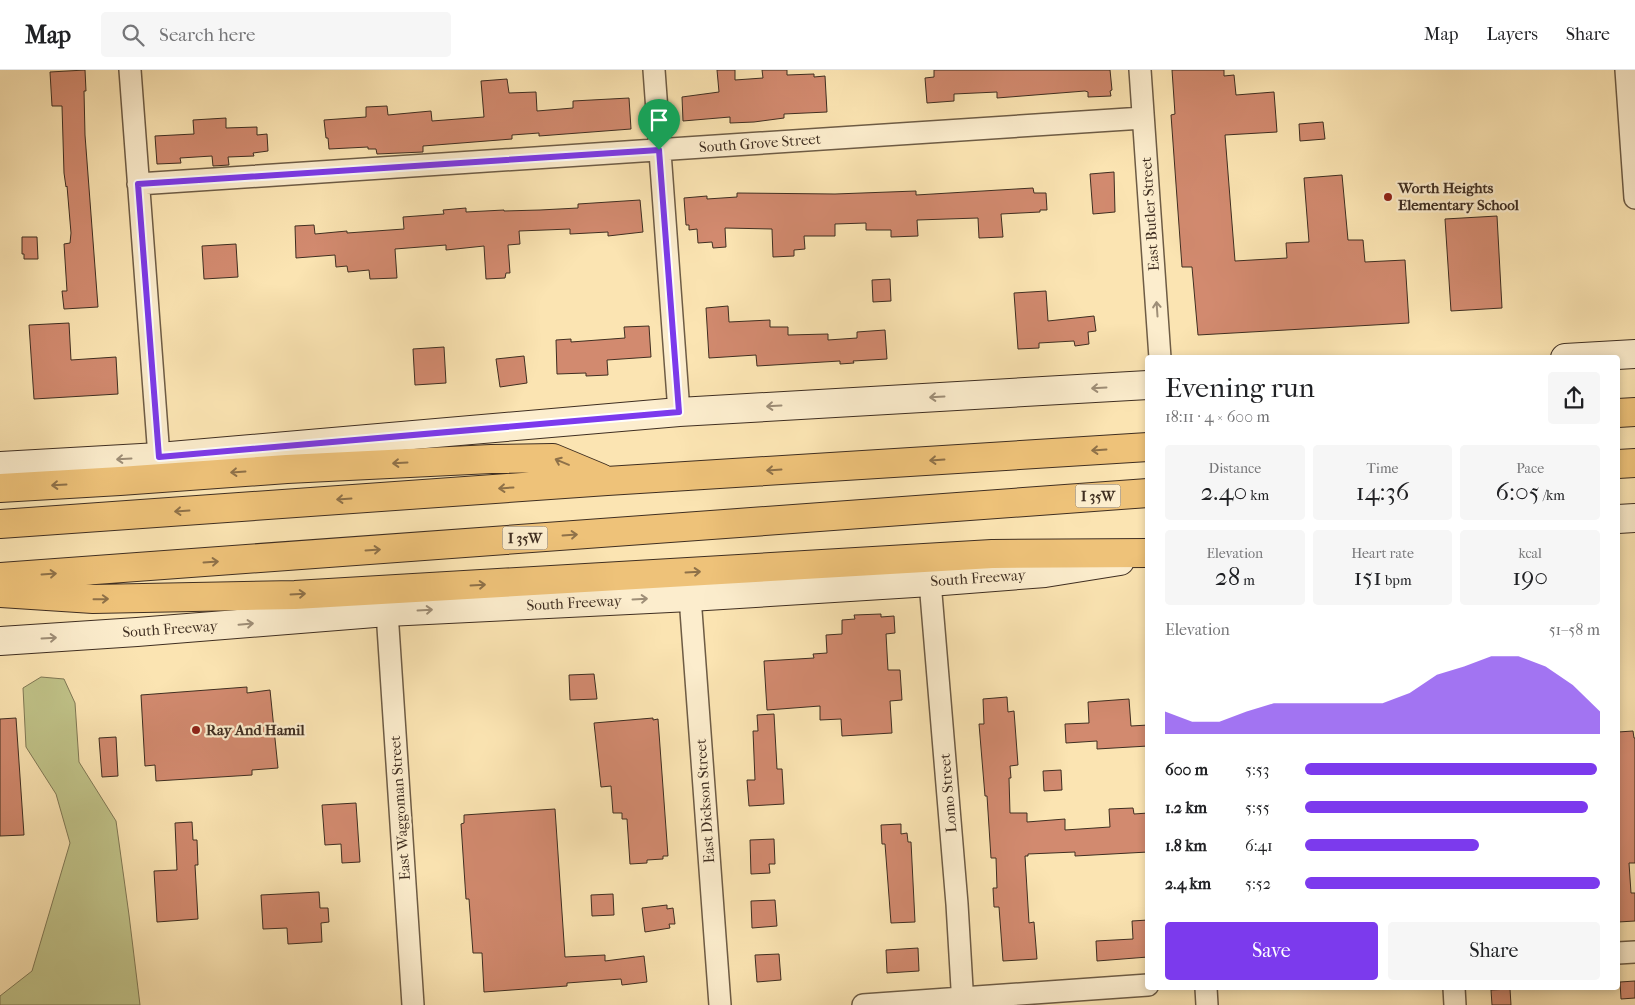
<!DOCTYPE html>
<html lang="en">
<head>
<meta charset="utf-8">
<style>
	:root { --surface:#fff; --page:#f6f6f6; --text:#202124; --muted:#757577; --line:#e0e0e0; --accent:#7c3aed }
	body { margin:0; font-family:"IM FELL French Canon",serif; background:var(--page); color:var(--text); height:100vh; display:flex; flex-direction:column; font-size:19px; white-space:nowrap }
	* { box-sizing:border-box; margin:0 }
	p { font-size:16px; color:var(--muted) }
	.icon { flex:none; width:28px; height:28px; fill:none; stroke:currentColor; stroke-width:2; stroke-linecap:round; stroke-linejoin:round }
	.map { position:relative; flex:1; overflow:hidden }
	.sheet { position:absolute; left:1145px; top:285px; width:475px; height:635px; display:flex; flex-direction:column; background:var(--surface); border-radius:5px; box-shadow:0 2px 8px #0003 }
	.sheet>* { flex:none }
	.pin { position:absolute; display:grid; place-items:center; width:42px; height:42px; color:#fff; margin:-51px -21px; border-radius:50% 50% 50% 0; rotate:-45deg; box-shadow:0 0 5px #0007 }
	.pin .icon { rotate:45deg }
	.round { display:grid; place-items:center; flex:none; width:52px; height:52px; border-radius:5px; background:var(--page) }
	.summary { display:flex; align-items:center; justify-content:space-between; height:85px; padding:0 20px }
	h1 { font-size:28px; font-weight:600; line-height:38px }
	.metrics { display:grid; grid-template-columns:repeat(3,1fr); gap:8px; height:85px; padding:5px 20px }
	.metrics div { display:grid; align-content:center; border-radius:5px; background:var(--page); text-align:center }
	.metrics b { font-size:25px; font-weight:600 }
	.metrics small { font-size:14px; font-weight:400 }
	.metrics p { font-size:14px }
	.chart { height:140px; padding:10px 20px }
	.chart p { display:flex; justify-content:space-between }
	.chart svg { width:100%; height:90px; margin-top:5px; fill:var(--accent); opacity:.7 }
	.primary-button { display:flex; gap:10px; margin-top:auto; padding:10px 20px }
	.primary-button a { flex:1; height:58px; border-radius:5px; background:var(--accent); color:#fff; font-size:20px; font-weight:600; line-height:58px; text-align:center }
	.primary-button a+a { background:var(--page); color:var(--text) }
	ul { padding:0 20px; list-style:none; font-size:16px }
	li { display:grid; grid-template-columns:80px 60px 1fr; align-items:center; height:38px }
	li i { height:12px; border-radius:6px; background:var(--accent) }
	header { display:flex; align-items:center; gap:30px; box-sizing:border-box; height:70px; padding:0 25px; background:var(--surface); border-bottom:1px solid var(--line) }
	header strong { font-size:24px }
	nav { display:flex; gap:28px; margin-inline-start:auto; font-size:18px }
	.search { width:350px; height:45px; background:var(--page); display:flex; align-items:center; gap:12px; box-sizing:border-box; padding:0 18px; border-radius:5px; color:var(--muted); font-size:19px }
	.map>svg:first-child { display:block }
	.green { fill:#c1c48a; stroke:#807956 }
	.building { fill:#d28a6f; stroke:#3f2e21 }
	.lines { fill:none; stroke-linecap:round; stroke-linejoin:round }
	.street-casing { stroke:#6e5c45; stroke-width:24 }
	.secondary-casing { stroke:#3f2e21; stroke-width:30 }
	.highway-casing { stroke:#3f2e21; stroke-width:30 }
	.street { stroke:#fcedcd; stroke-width:21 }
	.secondary { stroke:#fcedcd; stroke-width:28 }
	.highway { stroke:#eec279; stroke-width:28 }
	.oneway { stroke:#9e8e77 }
	.oneway2 { stroke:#8e7149 }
	.route-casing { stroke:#fff; stroke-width:10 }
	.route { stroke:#7c3aed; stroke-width:6 }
	.poi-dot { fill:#8f2418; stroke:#fcedcd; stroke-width:2 }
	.labels { text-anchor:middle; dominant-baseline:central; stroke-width:4.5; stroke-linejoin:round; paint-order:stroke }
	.shield { fill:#fcedcd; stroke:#786755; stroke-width:1 }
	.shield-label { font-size:14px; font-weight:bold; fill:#3f2e21 }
	.street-label { font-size:15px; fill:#3f2e21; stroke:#fcedcd }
	.poi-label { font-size:15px; font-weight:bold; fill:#3f2e21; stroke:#fcedcd; text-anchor:start }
</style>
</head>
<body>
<header>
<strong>Map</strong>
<div class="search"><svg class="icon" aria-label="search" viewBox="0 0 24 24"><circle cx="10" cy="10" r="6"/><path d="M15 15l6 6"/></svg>Search here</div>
<nav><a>Map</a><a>Layers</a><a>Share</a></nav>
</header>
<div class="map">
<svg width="1635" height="935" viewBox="0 0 1635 935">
	<rect width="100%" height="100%" fill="#fbe4b2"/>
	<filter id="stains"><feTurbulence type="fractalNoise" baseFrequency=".004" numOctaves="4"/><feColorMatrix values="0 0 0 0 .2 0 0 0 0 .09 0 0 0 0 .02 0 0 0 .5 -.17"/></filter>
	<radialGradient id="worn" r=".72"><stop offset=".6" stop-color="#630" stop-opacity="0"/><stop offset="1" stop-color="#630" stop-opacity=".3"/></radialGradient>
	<path class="green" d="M41 607 64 609 75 633 79 692 116 751 129 845 140 935H0V926L32 901 70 773 56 724 26 677 23 618Z"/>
	<path class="building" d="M85 0 86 21H84L85 65 98 237 64 239 62 221H67L64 174 70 173 71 163 67 116 66 117 64 103 62 36H52L50 2Z
		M717 0H735V10L763 8 762 0H787V5L814 4V7L825 6 827 42 784 44V48L754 52 730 53V47L683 51 682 27 719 22Z
		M934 0H1110L1112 20 1110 21 1111 26 1088 27V22L1085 21 997 28V22L954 24V31L927 33 925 8 934 7Z
		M1172 0H1224V6L1234 5 1236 25 1274 22 1277 62 1225 65 1235 191 1287 188 1286 173 1309 172 1304 108 1342 105 1348 170H1363L1365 192 1405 190 1409 253 1198 265 1192 197H1182L1171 45 1175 44Z
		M507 9 509 23 536 22 537 41 573 38V31L629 28 631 59 539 66V63L512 65V69L423 76V82L377 84 376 79H368V77L329 79 328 68H326L324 50 366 47V37L387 36 388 45 431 41 432 51 484 47 481 11Z
		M226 48V58L257 57V65L267 64 268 81 253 83 254 86 228 87 229 95 213 96 212 86 180 88 181 93 157 94 155 66 194 64 193 50Z
		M1323 52 1325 69 1300 71 1299 54Z
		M1114 102 1115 142 1093 144 1090 104Z
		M1033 118 1034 123H1046L1047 140H1040V142L1001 144 1003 167 979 168 978 148 917 150 918 166 891 167V160H866V153L835 154V166H804L805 179 794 180V186L773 187 772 159 725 158 726 177 713 178 712 172 698 173 697 159 689 160V155H686L684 128 707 126V129L737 127V123L835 124 916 121V125Z
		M640 130 643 162 608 166V162L570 164V159L519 161 520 174 508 175 510 203H506L505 208 486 209 484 176 446 180V175L395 179 397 208 370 209 369 200 348 202 347 196 336 197 335 185 296 188 295 156 314 155 315 164 347 161V163L404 159 403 147 444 144 443 140 466 138V142L504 140V141L540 140 578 138V134Z
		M1497 146 1502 238 1451 241 1445 149Z
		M22 167H37L38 189H24V184H22Z
		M236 174 238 207 204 209 202 176Z
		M890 209 891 231 873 232 872 210Z
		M1046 221 1048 251 1094 246 1096 261 1088 262 1089 274 1075 276 1074 271 1039 273V278L1018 279 1014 223Z
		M728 236 729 252 770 250V257H788V265L828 264V270L857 268V262L885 260 887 289 853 291 854 293 840 294V291L757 296 756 285 709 288 706 238Z
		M69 253 71 290 116 287 118 324 34 329 29 255Z
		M649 256 651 287 607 290 608 305 586 306V303L557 304 556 270 571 269V272L625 268 624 257Z
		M444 277 446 313 415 315 413 279Z
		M524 286 527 313 500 317 496 289Z
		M881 544V547L894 546 895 563 886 564 888 600H900L902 630 890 631 892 663 842 666 841 649 820 650V636L767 640 764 591 814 588 813 584 827 583 826 565 842 564V550L855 549 854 545Z
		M594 604 597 629 570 630 569 605Z
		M247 617V623L270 620 278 698 252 700V705L156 711 155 695 145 696 141 625Z
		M1007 627 1008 642 1014 641 1018 695 1010 696 1011 708H1009L1010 743H1027V752L1065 749V760L1110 757 1109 739 1133 738 1134 744 1148 743V782L1075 786V782L1028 784V786H1025L1029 853 1034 852 1037 889 1003 891 999 837H994L993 818H997L996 788H991L987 726H985L979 654H984L983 629Z
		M1129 629 1131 656 1148 655V676L1097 679V671L1066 673 1065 654 1089 653 1088 632Z
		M774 644 777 699H782L784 734 749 736 747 710H755L753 661H758L757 645Z
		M16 648 24 765 0 766V649Z
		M653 648V650L658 649 668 786H663V789L647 790V793L630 794 627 749H622V743H613L611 716 601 717 594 653Z
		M1633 661 1634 668H1635V793H1629L1631 823H1635V851L1618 852V662Z
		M116 667 118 706 102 707 99 668Z
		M1061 700 1062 720 1044 721 1043 701Z
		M356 733 360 792 342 793 341 774 325 775 322 735Z
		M555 739 565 887 605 885V891L644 886 647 912 622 915 621 909 567 913V916L484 922 482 883H473L469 829H466L461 754 464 753V745Z
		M192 752 193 770H197L198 795H195L198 849 157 852 154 801 177 800 175 753Z
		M901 754V764L907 763 908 772H911L915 852 891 853 885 774H882L881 755Z
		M774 769 775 794H769L770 803 751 804 750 770Z
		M319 822 320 838H328L329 852 321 853 322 872 288 874 287 858 263 859 261 825Z
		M613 824 614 845 592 846 591 825Z
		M775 830 777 856 752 858 751 831Z
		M667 835V839L673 838 675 854H669L670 858 645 862 642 838Z
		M1148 850V887L1097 891 1096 871 1133 869 1132 851Z
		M918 878 919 901 887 903 886 880Z
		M779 884 781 910 757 912 755 885Z
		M1635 911V928L1621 929 1620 912Z
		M1510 919 1511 935H1492L1491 920Z"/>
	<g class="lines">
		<defs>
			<path id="street" d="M130 0 159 387
				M654 0 679 342
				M1140 0 1160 288
				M1626 0 1635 128
				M138 114 1143 48
				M930 512 957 834 963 935
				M690 527 720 935
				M387 542 413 935
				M1618 883 1635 882
				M1206 918 1207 935
				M1454 918 1455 935
				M863 935 1148 915"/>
			<path id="secondary" d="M1565 288 1635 284
				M0 396 159 387 679 342 1148 315
				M1618 449 1635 448
				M0 571 137 562 387 542 690 527 930 512 1045 503 1120 491"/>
			<path id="highway" d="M1618 343 1635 342
				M1618 394 1635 393
				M0 418 120 411 287 399 491 389 553 388 601 408
				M0 454 607 411 1148 377
				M0 507 1148 423
				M0 523 93 529 295 525 992 484 1148 483"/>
		</defs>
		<use href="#street" class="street-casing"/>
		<use href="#secondary" class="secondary-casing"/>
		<use href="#highway" class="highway-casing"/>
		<use href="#street" class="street"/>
		<use href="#secondary" class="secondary"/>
		<use href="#highway" class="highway"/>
	</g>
	<defs><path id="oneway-shaft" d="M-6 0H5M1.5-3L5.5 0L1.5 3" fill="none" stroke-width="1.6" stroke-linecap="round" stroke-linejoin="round" transform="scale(1.25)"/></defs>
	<g class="oneway">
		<use href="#oneway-shaft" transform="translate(1157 239) rotate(-94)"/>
		<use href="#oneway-shaft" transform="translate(1099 318) rotate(177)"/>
		<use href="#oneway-shaft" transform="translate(937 327) rotate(177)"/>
		<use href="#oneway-shaft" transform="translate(774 336) rotate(177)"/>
		<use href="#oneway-shaft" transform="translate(124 389) rotate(177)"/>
		<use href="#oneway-shaft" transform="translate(640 529) rotate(-3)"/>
		<use href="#oneway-shaft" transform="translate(425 540) rotate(-3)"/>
		<use href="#oneway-shaft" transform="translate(246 554) rotate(-5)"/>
		<use href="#oneway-shaft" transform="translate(49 568) rotate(-3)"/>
	</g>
	<g class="oneway2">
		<use href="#oneway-shaft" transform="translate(1099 380) rotate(176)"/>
		<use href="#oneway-shaft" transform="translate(937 390) rotate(176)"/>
		<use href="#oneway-shaft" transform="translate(562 392) rotate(-157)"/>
		<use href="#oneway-shaft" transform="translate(400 393) rotate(177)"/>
		<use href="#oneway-shaft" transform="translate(774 400) rotate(176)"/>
		<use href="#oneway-shaft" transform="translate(238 402) rotate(176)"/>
		<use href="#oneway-shaft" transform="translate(59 415) rotate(177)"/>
		<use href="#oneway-shaft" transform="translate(506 418) rotate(176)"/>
		<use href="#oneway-shaft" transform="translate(344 429) rotate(176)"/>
		<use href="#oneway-shaft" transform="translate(182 441) rotate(176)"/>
		<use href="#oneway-shaft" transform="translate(570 465) rotate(-4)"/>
		<use href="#oneway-shaft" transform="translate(373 480) rotate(-4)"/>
		<use href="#oneway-shaft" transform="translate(211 492) rotate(-4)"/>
		<use href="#oneway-shaft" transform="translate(693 502) rotate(-3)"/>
		<use href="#oneway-shaft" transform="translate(49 504) rotate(-4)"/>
		<use href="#oneway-shaft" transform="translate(478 515) rotate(-3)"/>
		<use href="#oneway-shaft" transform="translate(298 524) rotate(-3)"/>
		<use href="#oneway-shaft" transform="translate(101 529) rotate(-1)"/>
	</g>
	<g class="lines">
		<defs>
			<path id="route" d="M659 80 679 342 159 387 138 114Z"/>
		</defs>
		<use href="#route" class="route-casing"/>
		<use href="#route" class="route"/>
	</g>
	<g class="poi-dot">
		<circle cx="1388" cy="127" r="5"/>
		<circle cx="196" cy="660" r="5"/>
	</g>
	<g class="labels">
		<g class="shield">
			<rect x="1075.5" y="414.5" width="45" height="23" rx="4"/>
			<rect x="502.5" y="456.5" width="45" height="23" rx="4"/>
		</g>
		<g class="shield-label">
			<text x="1098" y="426">I 35W</text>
			<text x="525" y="468">I 35W</text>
		</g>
		<g class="street-label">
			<text transform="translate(760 73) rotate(-4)">South Grove Street</text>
			<text transform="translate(1150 144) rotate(-94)">East Butler Street</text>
			<text transform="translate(978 508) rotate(-4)">South Freeway</text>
			<text transform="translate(574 533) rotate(-3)">South Freeway</text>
			<text transform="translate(170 559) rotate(-4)">South Freeway</text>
			<text transform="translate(948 723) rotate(-95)">Lomo Street</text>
			<text transform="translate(705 731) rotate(-94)">East Dickson Street</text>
			<text transform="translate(400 738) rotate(-94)">East Waggoman Street</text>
		</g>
		<g class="poi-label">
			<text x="1398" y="118">Worth Heights<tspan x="1398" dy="17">Elementary School</tspan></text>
			<text x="206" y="660">Ray And Hamil</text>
		</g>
	</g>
	<rect width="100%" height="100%" filter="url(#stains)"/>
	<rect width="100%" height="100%" fill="url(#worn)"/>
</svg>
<div class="pin" style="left:659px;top:80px;background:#1e9e55"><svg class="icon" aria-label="arrive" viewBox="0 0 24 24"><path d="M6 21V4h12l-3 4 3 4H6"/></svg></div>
<section class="sheet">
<div class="summary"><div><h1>Evening run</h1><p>18:11 · 4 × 600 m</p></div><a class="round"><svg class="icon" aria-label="share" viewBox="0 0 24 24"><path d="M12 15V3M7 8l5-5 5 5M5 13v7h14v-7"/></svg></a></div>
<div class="metrics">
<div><p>Distance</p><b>2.40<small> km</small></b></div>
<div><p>Time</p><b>14:36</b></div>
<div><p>Pace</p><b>6:05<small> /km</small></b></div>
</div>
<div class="metrics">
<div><p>Elevation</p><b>28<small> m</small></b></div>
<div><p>Heart rate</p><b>151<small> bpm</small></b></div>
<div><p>kcal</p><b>190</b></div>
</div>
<div class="chart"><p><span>Elevation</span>51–58 m</p>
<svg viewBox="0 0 160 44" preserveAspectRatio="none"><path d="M0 44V33L10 38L20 38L30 33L40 29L50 29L60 29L70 29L80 29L90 24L100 15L110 11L120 6L130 6L140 11L150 20L160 33V44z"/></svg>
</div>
<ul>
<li><b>600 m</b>5:53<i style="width:99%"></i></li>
<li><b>1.2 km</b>5:55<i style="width:96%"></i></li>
<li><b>1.8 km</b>6:41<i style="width:59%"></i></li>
<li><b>2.4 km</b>5:52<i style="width:100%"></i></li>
</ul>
<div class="primary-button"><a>Save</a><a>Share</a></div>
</section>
</div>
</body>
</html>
